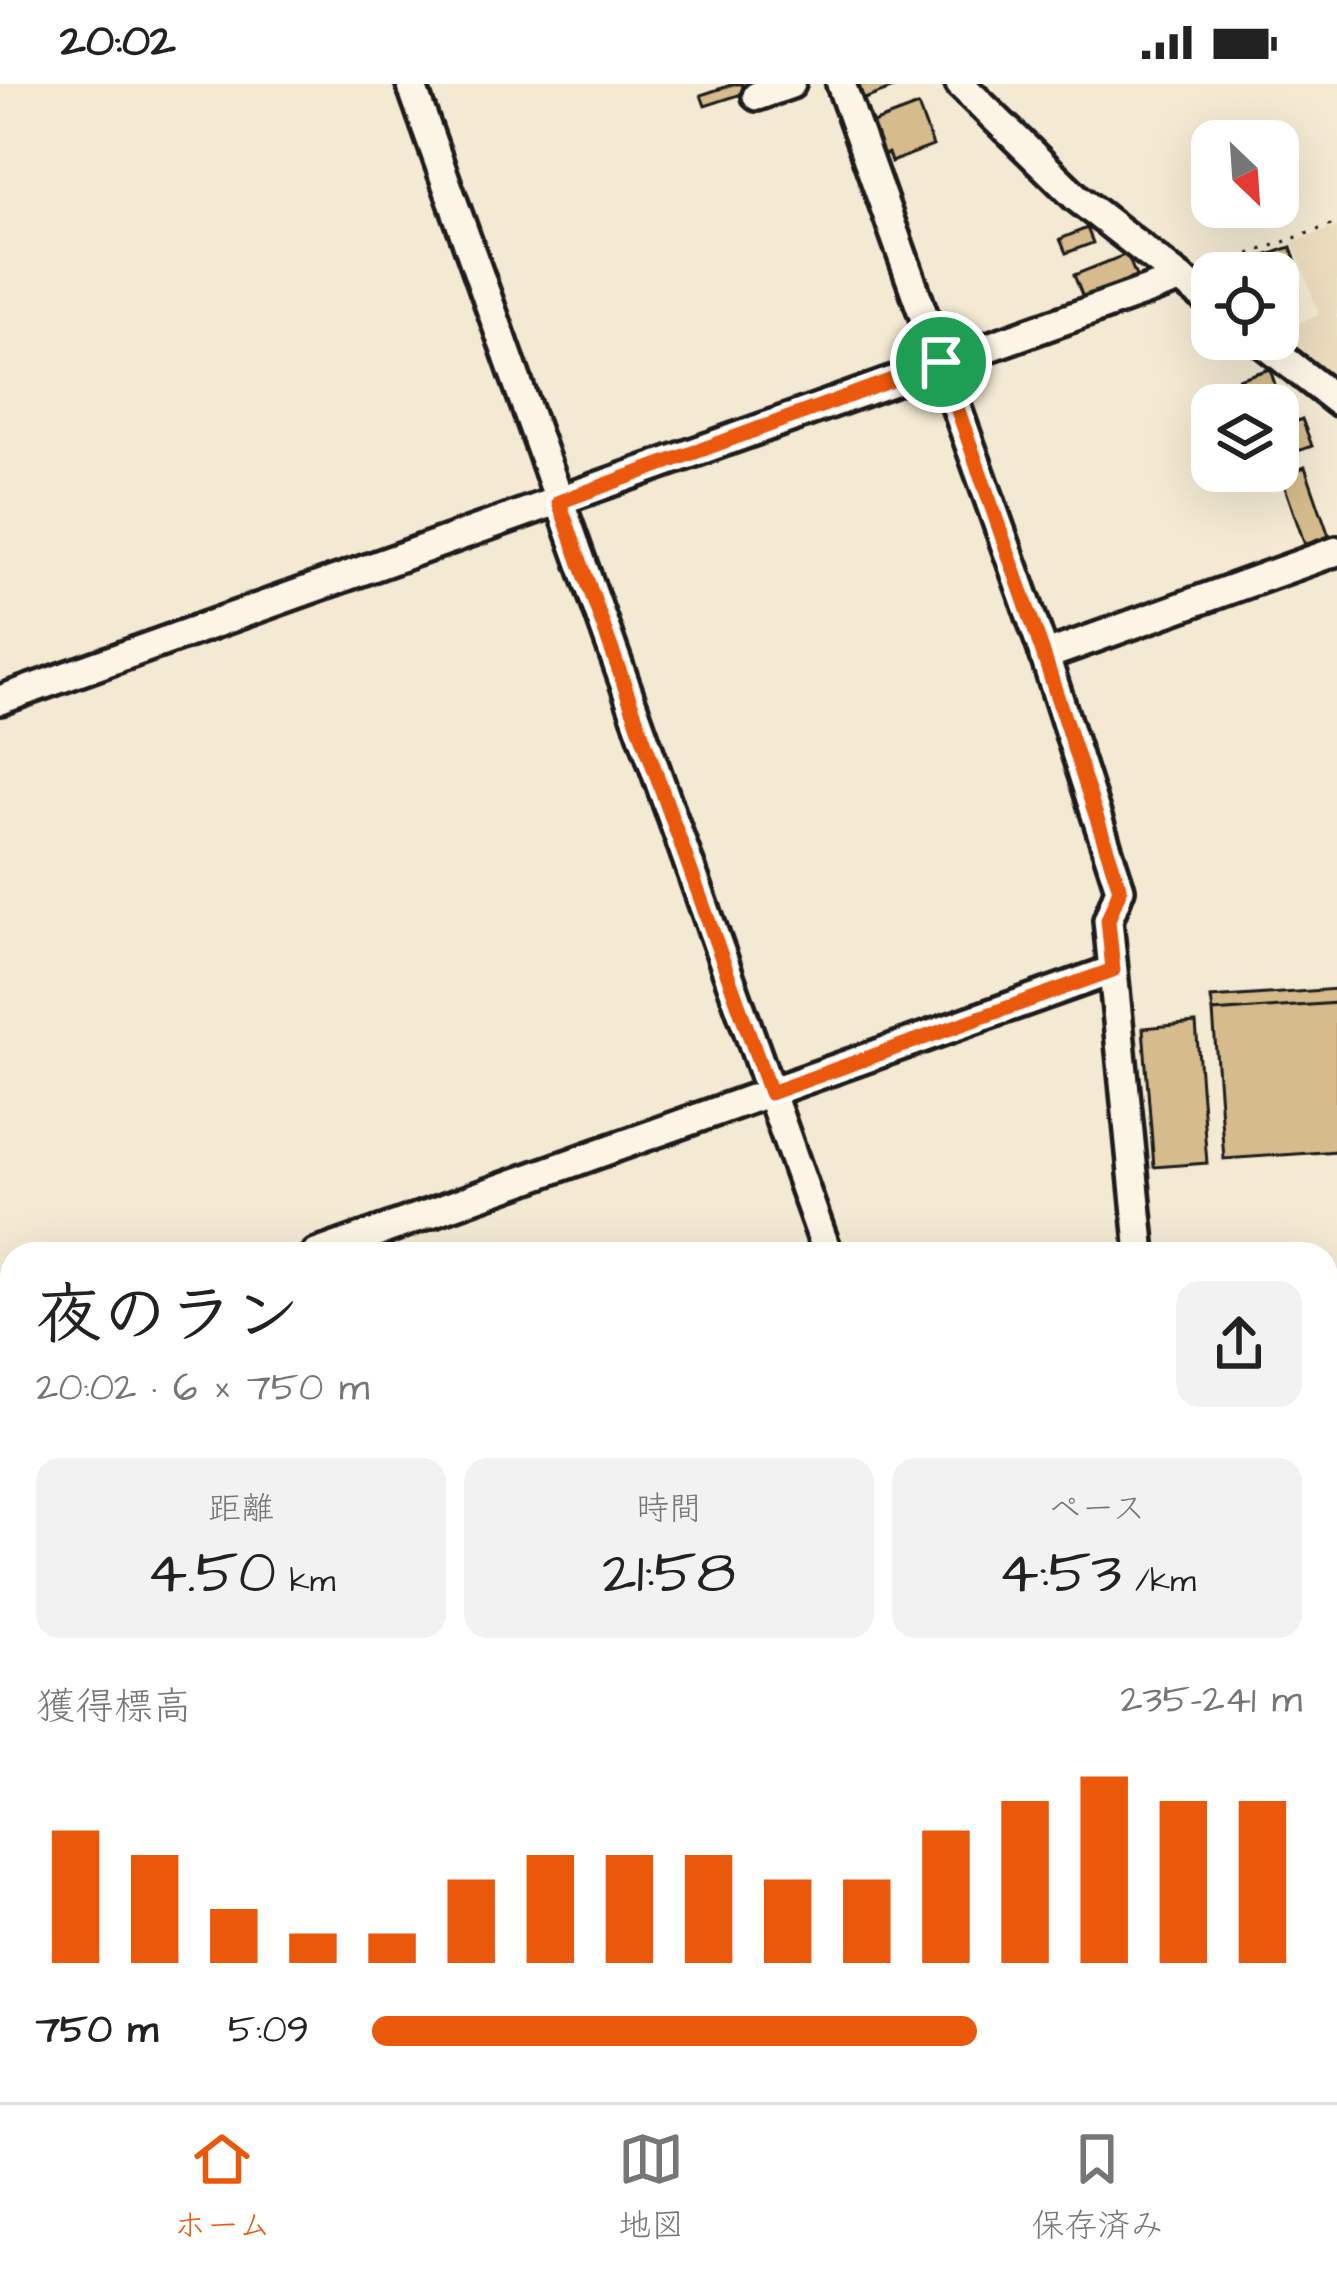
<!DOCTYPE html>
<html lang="ja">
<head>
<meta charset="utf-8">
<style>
	:root { --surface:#fff; --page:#f2f2f2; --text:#222; --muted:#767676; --line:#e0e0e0; --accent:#ea580c }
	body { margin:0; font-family:"Architects Daughter","Klee One",sans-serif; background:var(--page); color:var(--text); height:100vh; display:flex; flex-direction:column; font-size:45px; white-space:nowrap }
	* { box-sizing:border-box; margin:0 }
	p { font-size:39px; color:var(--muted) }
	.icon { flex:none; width:66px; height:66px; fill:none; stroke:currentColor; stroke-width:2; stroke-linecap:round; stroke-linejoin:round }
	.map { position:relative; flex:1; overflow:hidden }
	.panel { position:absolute; left:0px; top:1158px; width:1338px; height:861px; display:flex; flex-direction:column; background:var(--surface); border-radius:36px 36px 0 0; box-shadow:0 12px 48px #0002 }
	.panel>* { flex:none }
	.needle { width:78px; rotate:155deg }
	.tools { position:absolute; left:1191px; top:36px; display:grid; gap:24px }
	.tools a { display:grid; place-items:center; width:108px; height:108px; border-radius:24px; background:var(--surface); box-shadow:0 12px 48px #0002; font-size:60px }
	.pin { position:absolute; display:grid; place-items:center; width:102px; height:102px; color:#fff; margin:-51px; border:6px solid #fff; border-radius:50%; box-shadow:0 3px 12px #0007 }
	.round { display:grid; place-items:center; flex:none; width:126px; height:126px; border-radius:24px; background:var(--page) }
	.summary { display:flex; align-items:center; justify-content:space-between; height:204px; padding:0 36px }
	h1 { font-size:66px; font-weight:600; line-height:90px }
	.figures { display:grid; grid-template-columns:repeat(3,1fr); gap:18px; height:204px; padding:12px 36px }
	.figures div { display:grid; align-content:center; border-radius:24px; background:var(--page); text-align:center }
	.figures b { font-size:60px; font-weight:600 }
	.figures small { font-size:33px; font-weight:400 }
	.figures p { font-size:33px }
	.chart { height:336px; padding:24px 36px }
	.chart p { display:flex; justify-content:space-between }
	.chart svg { width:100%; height:216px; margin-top:12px; stroke:var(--accent); stroke-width:6 }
	ul { padding:0 36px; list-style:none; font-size:39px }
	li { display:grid; grid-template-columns:192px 144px 1fr; align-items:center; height:90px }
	li i { height:30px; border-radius:15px; background:var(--accent) }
	.status { display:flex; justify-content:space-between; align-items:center; height:84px; padding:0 60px; background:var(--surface); direction:ltr }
	.status svg { height:33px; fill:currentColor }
	.menu { display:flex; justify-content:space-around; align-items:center; height:168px; border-top:3px solid var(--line); background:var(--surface); font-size:33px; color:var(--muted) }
	.menu a { display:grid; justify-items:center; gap:6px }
	.menu .current { color:var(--accent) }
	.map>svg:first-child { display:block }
	.built { fill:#ebdcbe }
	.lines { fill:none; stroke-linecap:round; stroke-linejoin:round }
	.river { stroke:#88d6e6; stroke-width:33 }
	.building { fill:#d6bc8c; stroke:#1c1c1c; stroke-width:3 }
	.minor-casing { stroke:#1c1c1c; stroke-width:36 }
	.major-casing { stroke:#1c1c1c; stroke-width:45 }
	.path { stroke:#1c1c1c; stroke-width:3; stroke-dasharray:3 9; stroke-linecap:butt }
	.minor { stroke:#fcf5e5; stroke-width:27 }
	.major { stroke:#f6e281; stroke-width:36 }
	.route-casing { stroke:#fff; stroke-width:24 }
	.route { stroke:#ea580c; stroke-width:15 }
</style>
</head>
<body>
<div class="status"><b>20:02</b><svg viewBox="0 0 49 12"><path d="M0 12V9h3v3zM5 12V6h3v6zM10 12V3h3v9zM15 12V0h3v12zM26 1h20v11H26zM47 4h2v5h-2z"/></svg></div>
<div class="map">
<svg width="1337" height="2018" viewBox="0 0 1337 2018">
	<rect width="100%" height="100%" fill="#f4ead3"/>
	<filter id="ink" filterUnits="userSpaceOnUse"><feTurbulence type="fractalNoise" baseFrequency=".00833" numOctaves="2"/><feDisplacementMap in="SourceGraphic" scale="24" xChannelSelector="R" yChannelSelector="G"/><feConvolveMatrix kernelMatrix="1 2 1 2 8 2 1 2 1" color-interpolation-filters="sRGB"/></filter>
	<g filter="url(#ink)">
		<path class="built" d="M1337 143V294L1278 248 1319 231 1293 158Z"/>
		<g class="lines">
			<path class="river" d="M1326 1524 1337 1523
				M0 1760 12 1758"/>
		</g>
		<path class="building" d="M734 0H742L745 9 705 22 701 11Z
			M858 0H904L862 16Z
			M918 22 933 62 891 78 888 69 882 72 870 40Z
			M1087 144 1093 159 1066 169 1060 155Z
			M1291 163 1298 184 1278 191 1227 189 1226 185Z
			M1127 170 1137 195 1084 216 1074 191Z
			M1270 285 1280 316 1243 321 1238 295Z
			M1287 327 1292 339 1302 335 1312 362 1278 374V330Z
			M1305 383 1329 452 1305 461 1281 392Z
			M1337 905V919L1213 928 1211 914Z
			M1337 919V1067L1224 1075 1213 928Z
			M1196 939 1207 1079 1154 1083 1143 944Z"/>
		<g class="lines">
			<defs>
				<path id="minor" d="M411 0 828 1170
					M841 0 1043 566 1120 805 1108 836 1141 1170
					M960 0 1077 114 1212 219
					M757 12 791 0
					M1258 255 1337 317
					M1044 572 1337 467
					M0 616 1179 195
					M316 1170 1113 886
					M0 1282 12 1278
					M1021 2007 1022 2018"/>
				<path id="major" d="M1326 1330 1337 1328
					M1326 1387 1337 1385
					M1326 1415 1337 1412
					M0 1630 12 1628
					M948 2007 950 2018
					M979 2007 981 2018"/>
			</defs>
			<use href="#minor" class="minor-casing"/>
			<use href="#major" class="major-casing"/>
			<path class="path" d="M1204 186 1337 139
				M1326 1557 1337 1556
				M1326 1579 1337 1578
				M0 1795 12 1793
				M906 2007 909 2018"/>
			<use href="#minor" class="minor"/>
			<use href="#major" class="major"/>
		</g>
	</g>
	<g class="lines" filter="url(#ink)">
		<defs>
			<path id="route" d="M941 278 1042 566 1120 805 1108 836 1113 886 770 1009 559 418Z"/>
		</defs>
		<use href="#route" class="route-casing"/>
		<use href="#route" class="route"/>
	</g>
</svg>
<div class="tools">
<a><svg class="needle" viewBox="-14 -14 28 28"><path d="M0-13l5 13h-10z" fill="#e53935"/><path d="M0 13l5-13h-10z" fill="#767676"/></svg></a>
<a><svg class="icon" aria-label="locate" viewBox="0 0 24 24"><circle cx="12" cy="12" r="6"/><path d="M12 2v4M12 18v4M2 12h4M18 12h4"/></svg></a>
<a><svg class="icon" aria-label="layers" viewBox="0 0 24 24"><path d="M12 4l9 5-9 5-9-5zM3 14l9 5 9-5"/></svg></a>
</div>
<div class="pin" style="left:941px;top:278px;background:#1e9e55"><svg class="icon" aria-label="arrive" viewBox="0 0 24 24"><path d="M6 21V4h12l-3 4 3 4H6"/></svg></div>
<section class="panel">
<div class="summary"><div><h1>夜のラン</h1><p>20:02 · 6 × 750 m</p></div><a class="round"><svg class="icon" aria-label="share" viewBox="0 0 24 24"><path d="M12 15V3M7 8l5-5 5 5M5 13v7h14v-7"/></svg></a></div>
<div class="figures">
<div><p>距離</p><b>4.50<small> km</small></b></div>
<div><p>時間</p><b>21:58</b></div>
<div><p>ペース</p><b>4:53<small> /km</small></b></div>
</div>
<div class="chart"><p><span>獲得標高</span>235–241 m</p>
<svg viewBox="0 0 160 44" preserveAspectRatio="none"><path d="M5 44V17M15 44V22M25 44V33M35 44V38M45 44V38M55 44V27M65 44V22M75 44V22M85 44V22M95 44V27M105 44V27M115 44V17M125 44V11M135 44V6M145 44V11M155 44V11"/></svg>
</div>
<ul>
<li><b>750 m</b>5:09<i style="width:65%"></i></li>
</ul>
</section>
</div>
<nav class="menu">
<a class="current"><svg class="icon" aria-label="home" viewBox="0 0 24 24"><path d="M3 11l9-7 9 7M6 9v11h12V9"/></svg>ホーム</a>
<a><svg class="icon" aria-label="map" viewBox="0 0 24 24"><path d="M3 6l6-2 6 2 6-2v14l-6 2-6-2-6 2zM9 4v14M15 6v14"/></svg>地図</a>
<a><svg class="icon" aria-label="saved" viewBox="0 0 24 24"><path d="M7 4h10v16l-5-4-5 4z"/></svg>保存済み</a>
</nav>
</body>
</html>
